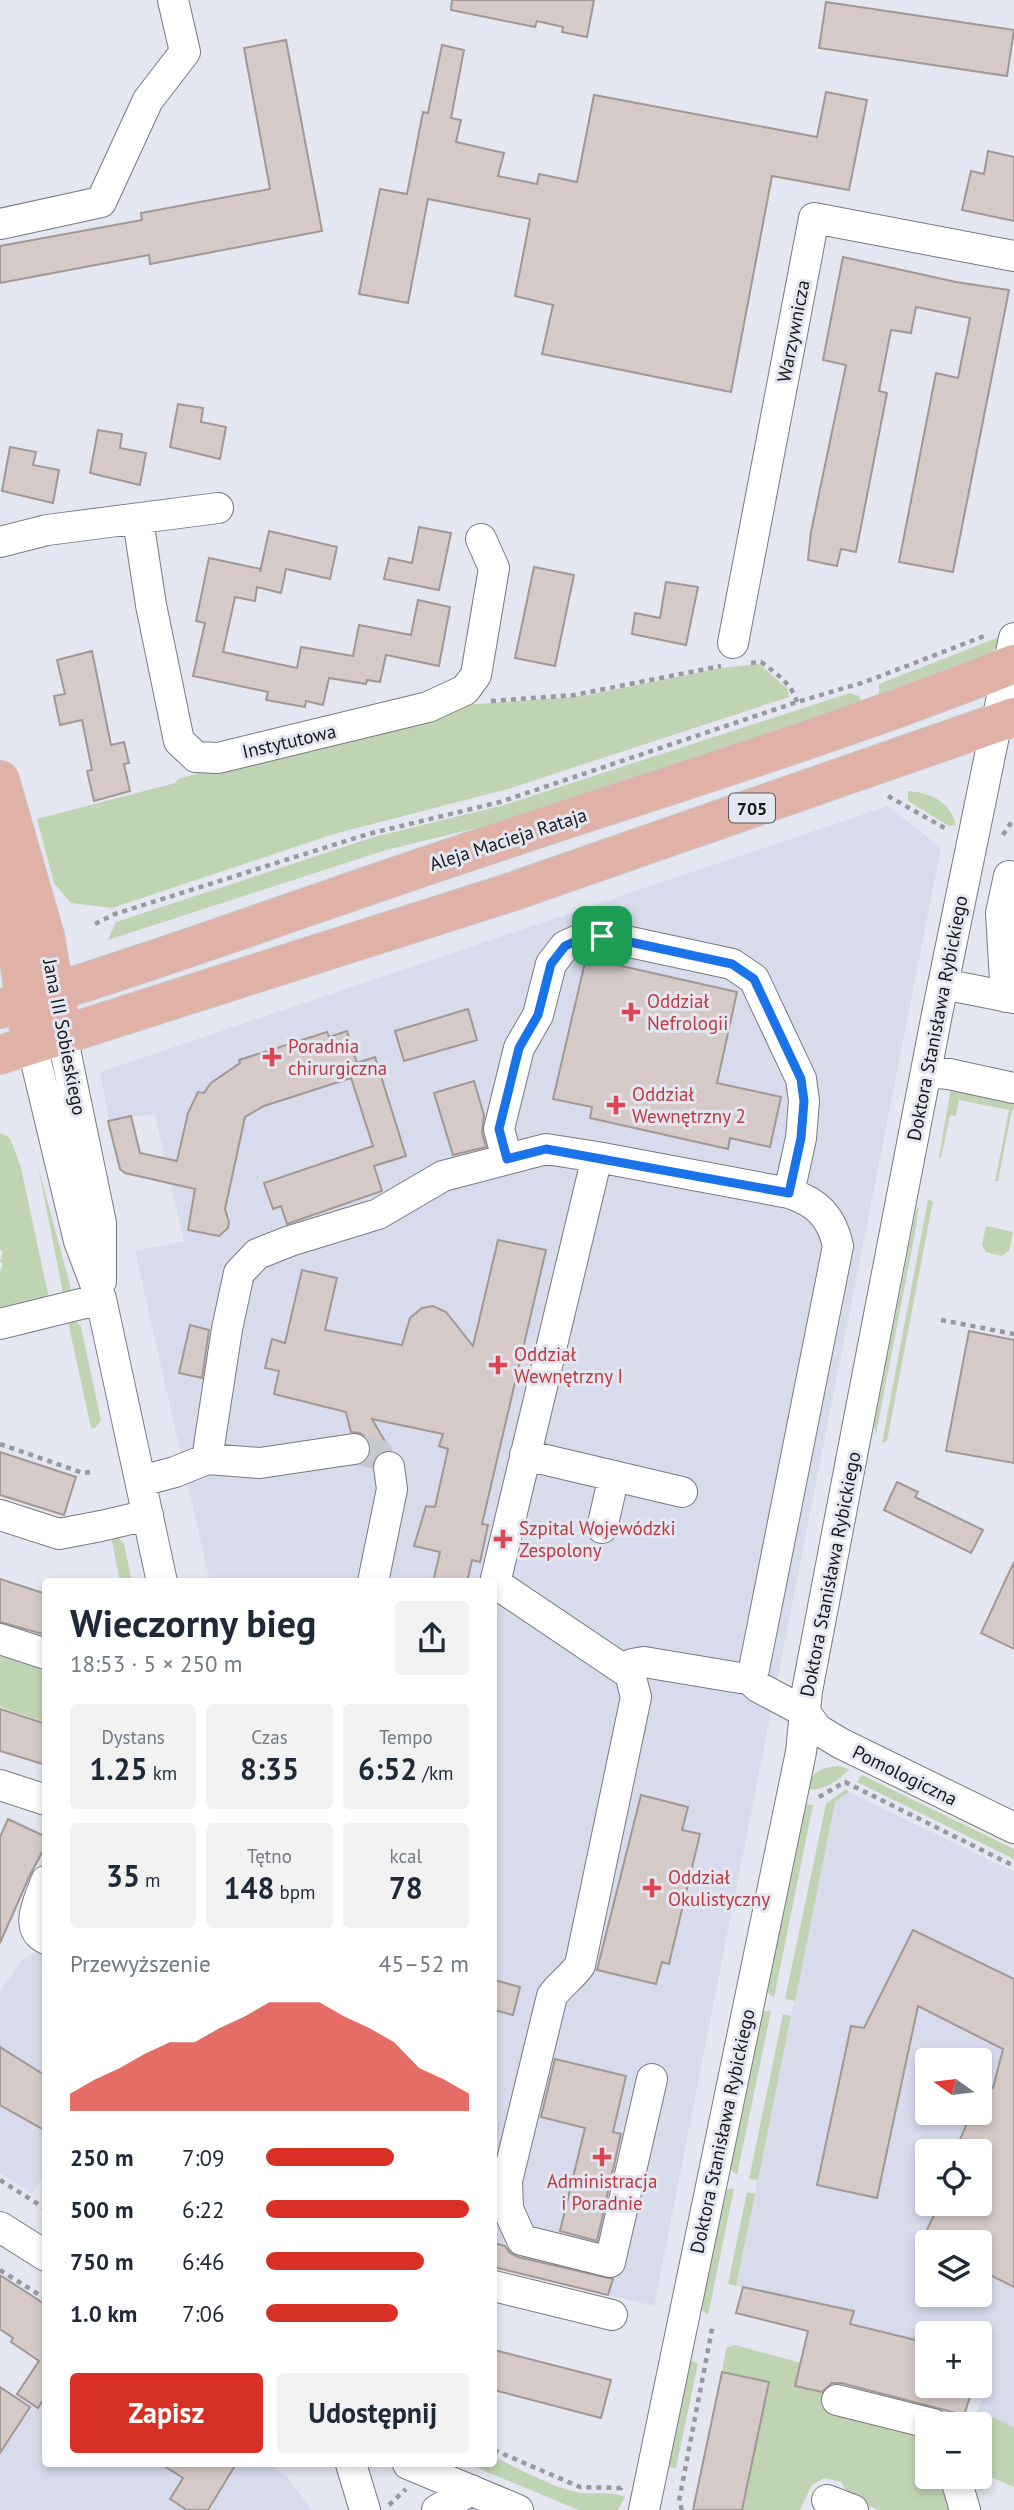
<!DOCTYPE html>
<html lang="pl">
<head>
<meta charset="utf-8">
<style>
	:root { --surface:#fff; --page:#f2f2f3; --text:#1f2937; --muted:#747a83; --accent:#d93025 }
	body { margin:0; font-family:"PT Sans",sans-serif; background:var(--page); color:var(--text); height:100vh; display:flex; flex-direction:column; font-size:26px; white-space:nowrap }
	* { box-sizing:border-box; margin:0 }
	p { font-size:23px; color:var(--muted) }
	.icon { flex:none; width:38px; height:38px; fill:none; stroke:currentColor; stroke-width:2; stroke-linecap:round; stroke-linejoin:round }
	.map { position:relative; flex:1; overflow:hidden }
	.side { position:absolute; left:42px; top:1578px; width:455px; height:889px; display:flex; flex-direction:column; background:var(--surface); border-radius:7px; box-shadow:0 4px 10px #0003 }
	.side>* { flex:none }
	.needle { width:46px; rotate:284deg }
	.buttons { position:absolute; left:915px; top:2048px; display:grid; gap:14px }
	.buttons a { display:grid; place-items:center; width:77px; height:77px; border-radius:7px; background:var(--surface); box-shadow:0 4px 10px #0003; font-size:35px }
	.pin { position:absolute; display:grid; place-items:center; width:60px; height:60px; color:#fff; margin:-30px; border-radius:14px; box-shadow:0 4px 10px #0006 }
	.round { display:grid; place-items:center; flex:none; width:74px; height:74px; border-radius:7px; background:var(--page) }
	.headline { display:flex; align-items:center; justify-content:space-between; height:119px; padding:0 28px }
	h1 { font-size:38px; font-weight:700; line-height:52px }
	.figures { display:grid; grid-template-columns:repeat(3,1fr); gap:10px; height:119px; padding:7px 28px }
	.figures div { display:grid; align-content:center; border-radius:7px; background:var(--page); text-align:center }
	.figures b { font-size:30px; font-weight:700 }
	.figures small { font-size:19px; font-weight:400 }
	.figures p { font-size:19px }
	.chart { height:196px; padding:14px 28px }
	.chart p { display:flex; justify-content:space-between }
	.chart svg { width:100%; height:126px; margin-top:7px; fill:var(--accent); opacity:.7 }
	.action { display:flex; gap:14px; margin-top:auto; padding:14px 28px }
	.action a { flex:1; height:80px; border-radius:7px; background:var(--accent); color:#fff; font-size:28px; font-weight:700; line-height:80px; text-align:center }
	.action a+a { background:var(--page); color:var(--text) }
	ul { padding:0 28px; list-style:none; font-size:23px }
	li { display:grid; grid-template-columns:112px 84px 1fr; align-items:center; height:52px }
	li i { height:18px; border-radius:9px; background:var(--accent) }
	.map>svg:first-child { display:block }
	.built { fill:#d7dbec; fill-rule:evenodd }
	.green { fill:#c0d4b3 }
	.building { fill:#d6cac8; stroke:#a29795; stroke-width:2 }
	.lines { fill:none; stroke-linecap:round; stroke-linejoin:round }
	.minor-tunnel { stroke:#c5c8d1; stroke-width:30; stroke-dasharray:30 15; stroke-linecap:butt }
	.minor-casing { stroke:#787a83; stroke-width:32 }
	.major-casing { stroke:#c8c8c9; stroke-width:40 }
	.path { stroke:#9799a1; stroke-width:4.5; stroke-dasharray:5 5; stroke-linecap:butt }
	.minor { stroke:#fff; stroke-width:30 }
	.major { stroke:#e0b1a6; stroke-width:38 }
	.route-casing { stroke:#fff; stroke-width:14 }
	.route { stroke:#1a73e8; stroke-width:9 }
	.health-dot { fill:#e0444e; stroke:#e4e7f1; stroke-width:2.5 }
	.labels { text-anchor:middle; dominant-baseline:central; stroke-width:6; stroke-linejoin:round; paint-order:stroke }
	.shield { fill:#e4e7f1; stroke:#55565c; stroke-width:2 }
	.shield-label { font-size:18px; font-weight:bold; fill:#18181c }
	.street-label { font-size:19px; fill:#18181c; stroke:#e4e7f1 }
	.health-label { font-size:19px; fill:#be3a42; stroke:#e4e7f1; text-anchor:start }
</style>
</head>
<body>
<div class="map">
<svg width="1014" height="2510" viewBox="0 0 1014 2510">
	<rect width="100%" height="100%" fill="#e4e7f1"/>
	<path class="built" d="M888 806 941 848 654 2306 494 2267V1582H210L135 1251 184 1241 155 1115 131 1116 109 1120 100 1072Z
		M849 1792 1014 1872V2427L978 2410 988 2389 974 2385H980V2333H928L927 2375 843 2355 853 2311 736 2286 835 1802ZM928 2060H980V2112H928ZM928 2151H980V2203H928ZM928 2242H980V2294H928Z
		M36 1952 45 1953V2172L32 2194 0 2173V1992L21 1961Z
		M45 2350 46 2464H269L287 2477 312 2510H0V2420Z"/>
	<path class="green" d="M999 637 996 647 989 655 879 701V684Z
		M759 664 787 688 789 697 508 789 334 834 112 908 71 903 54 883 37 819 175 783 178 779 241 761 466 705 583 696 721 668Z
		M850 693 859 696 863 705 489 825 386 850 108 940 116 922 374 837 504 805Z
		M908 791C931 793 950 801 956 825L949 826 908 801Z
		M951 1088 1014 1095V1110H1012L998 1181H995L1009 1110 959 1100 956 1116 950 1115 941 1158 939 1157Z
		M0 1133 10 1138 21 1168 49 1299 2 1309 0 1308V1272L3 1263 0 1262 3 1251 0 1250Z
		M38 1166 70 1285 71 1293 64 1298Z
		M928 1200 933 1201 887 1441 882 1443Z
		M919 1206 915 1233 876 1434 874 1426 916 1210Z
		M986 1226 1013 1232 1009 1251 1002 1256 986 1252 982 1245Z
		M67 1317 76 1320 81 1327 101 1420 95 1428H91Z
		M111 1536H117L124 1544 132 1582H120Z
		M0 1655 45 1670V1722L0 1707Z
		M838 1766 849 1769C839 1781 822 1792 806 1789 812 1772 821 1767 838 1766Z
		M862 1775 1014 1849V1859L857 1782Z
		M846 1789 849 1792 835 1802 795 2001 785 1999 826 1804Z
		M804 1804 813 1805 774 1998 766 1991Z
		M765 2011H771L737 2175 730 2169 761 2013Z
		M783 2014 791 2016 758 2180 749 2179Z
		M729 2189H734L708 2315 701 2309 725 2191Z
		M747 2192 755 2194 736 2286 728 2284Z
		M735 2345 801 2363 795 2386 831 2394 927 2431 928 2476H945L951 2510H879L851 2499 841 2482 824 2478 812 2485 800 2510H742L769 2382 722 2372 726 2349 730 2346Z
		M690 2361 698 2363 676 2468 669 2467Z
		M978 2410 1014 2427V2487L988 2476 981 2490 971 2486 965 2476H980V2424H972Z
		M494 2457C520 2469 548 2485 576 2492 593 2496 609 2490 625 2497L618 2510H579L468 2464H494Z"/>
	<path class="building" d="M452 0H594L587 37 562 32 563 27 537 21 535 27 451 10Z
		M826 2 1014 30 1007 76 819 48Z
		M286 40 322 231 150 264 149 255 0 283V246L142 220 141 213 270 189 244 48Z
		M442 45 464 50 451 118 461 120 456 142 504 153 498 176 537 184 539 174 577 182 594 95 817 137 826 92 867 100 849 190 772 176 731 392 542 354 553 305 515 296 530 219 428 199 408 303 359 294 380 189 407 194 423 112 428 113Z
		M988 151 1014 157V221L962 210 971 171 984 174Z
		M843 257 956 282 1009 290 953 572 899 562 936 373 958 378 970 318 916 307 911 333 891 330 879 391 887 393 856 552 841 549 837 566 808 560 811 532 846 365 823 360Z
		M178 404 203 408 201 422 226 427 220 459 170 447Z
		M98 430 122 434 120 448 146 453 140 485 90 473Z
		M10 447 36 452 33 465 59 470 53 503 2 491Z
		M419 527 451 533 439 590 384 579 389 558 412 563Z
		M269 531 337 547 330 579 286 569 281 593 257 587 255 601 235 597 223 652 297 668 301 647 353 656 359 625 411 635 418 600 450 607 439 666 386 655 380 682 367 680 366 684 329 678 323 705 306 701 305 707 266 700 268 692 193 676 205 623 196 621 209 558 261 569 260 572Z
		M534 567 574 575 555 666 515 658Z
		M666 582 698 587 686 645 632 634 635 613 660 618Z
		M92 651 111 745 124 742 129 763 124 764 130 791 94 801 87 771 92 770 82 720 60 725 54 696 65 694 57 660Z
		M586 958 737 992 717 1083 781 1097 770 1147 730 1138 728 1149 590 1118 592 1107 553 1099Z
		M468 1009 477 1040 404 1061 395 1031Z
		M347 1031 357 1063 375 1057 406 1156 374 1166 382 1191 287 1224 281 1206 273 1209 264 1183 373 1146 351 1078 264 1106 245 1117 225 1209 229 1222 228 1228 219 1236 188 1230 195 1189 125 1173 120 1169 108 1121 131 1116 140 1153 177 1161 188 1113 198 1092 204 1093 211 1083 240 1063 239 1060 327 1032 329 1037Z
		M474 1081 484 1115 482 1133 486 1147 453 1155 434 1093Z
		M498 1240 546 1250 482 1524 488 1525 480 1562 472 1560 467 1582H433L440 1552 414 1546 426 1506 435 1507 448 1449 439 1446 443 1434 372 1419 390 1450 379 1453 372 1463 367 1461 371 1447 368 1439 360 1433 351 1432 346 1412 274 1394 279 1371 265 1368 272 1339 285 1343 302 1270 337 1278 325 1330 402 1345 410 1318 422 1308 433 1306 446 1312 473 1346Z
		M190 1325 209 1330 202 1378 179 1373Z
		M969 1331 1014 1340V1463L946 1451Z
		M0 1452 76 1477 64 1515 0 1495Z
		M897 1482 918 1492 915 1497 983 1530 971 1553 884 1510Z
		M1014 1562V1649L981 1633Z
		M0 1579 46 1594V1635L0 1622Z
		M0 1709 46 1724V1765L0 1751Z
		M641 1795 688 1807 682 1830 700 1834 669 1964 662 1962 656 1984 597 1970Z
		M8 1819 46 1837V1845L30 1875 0 1943V1837Z
		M913 1930 1014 1979V2287L980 2270V2242H921L940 2203H980V2151H955L968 2121 974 2112H980V2100L987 2085 993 2088 1003 2049 918 2006 877 2198 817 2185 851 2026 864 2028Z
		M494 1980 520 1987 513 2015 494 2010Z
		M0 2047 46 2076V2131L0 2105Z
		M555 2059 626 2076 613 2132 621 2134 597 2241 560 2231 585 2128 541 2117Z
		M494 2243 505 2246 510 2253 518 2257 613 2279 608 2295 494 2267Z
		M0 2275 46 2305V2395L38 2408 17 2394 39 2361 11 2342 13 2338 0 2329Z
		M743 2287 854 2311 850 2324 928 2343V2385H974L964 2415 841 2383H832L822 2392 795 2386 808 2331 736 2313Z
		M494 2350 611 2380 601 2418 494 2390Z
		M722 2372 769 2382 742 2510H693Z
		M0 2387 30 2407 0 2453Z
		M161 2464H236L208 2510H187L170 2499 183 2478Z"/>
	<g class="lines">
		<path class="minor-tunnel" d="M354 1449 378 1454 389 1467"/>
		<defs>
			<path id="minor" d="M0 224 101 202 148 100 185 52 173 0
				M138 520 151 605 179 741 196 757 218 758 428 707 465 690 476 675 494 568 481 539
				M0 542 47 530 218 508
				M733 643 814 218 1014 256
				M943 984 1014 998
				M1006 997 1001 913 1009 876 1014 877
				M62 1035 101 1223V1281
				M32 1045 79 1241 101 1299 162 1582
				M926 1072 949 1074 1014 1088
				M507 1159 499 1129 519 1048 538 1015 551 964 565 946 585 937 602 936 732 964 754 979 801 1079 804 1101 801 1138 789 1193 597 1157
				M0 1324 101 1299
				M525 1455 682 1492
				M207 1459 227 1329 239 1273 257 1254 290 1241 378 1214 443 1176 546 1149 597 1157 495 1583 630 1674 636 1697 580 1965C572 1977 560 1984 552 1996L507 2181 508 2209 522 2240 610 2262 652 2079
				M141 1481 175 1472 207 1459 260 1463 354 1449
				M0 1515 59 1534 101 1526 148 1515
				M602 1528 614 1476
				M373 1582 392 1489 389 1467
				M0 1639 46 1654
				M624 1670 632 1664 644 1662 740 1678 749 1676 754 1669 838 1246C832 1217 817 1202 789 1193
				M747 1677 758 1687 805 1712 817 1729 840 1743 1014 1828
				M0 1785 46 1800
				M46 1881C40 1899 23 1928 46 1939
				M0 2227 46 2256
				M494 2286 612 2315
				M837 2400 933 2424
				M351 2464 365 2510
				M408 2464 518 2510
				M955 2476 965 2510
				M827 2500 853 2510
				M437 2510 471 2490
				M644 2510 801 1752 807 1691 853 1450 937 1014 1014 638"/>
			<path id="major" d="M0 780 45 936 59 1016
				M1 864 14 925 28 1025
				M0 1009C162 960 319 901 480 848 658 788 839 734 1014 664
				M0 1055 508 893 1014 717"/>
		</defs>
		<use href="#minor" class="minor-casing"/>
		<use href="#major" class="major-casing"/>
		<path class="path" d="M751 663 761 662C777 674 791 683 797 702
			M491 701 574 695 721 666
			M888 796 948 830
			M1003 835 1014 818
			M95 924 115 914 368 834 500 802 797 702 865 682 987 635
			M941 1320 1014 1334
			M0 1444 83 1473 90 1472
			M819 1797 845 1782 1014 1866
			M0 2180 46 2209
			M0 2270 46 2299
			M494 2450 580 2487 621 2488 622 2485
			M389 2505 406 2489
			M682 2510 679 2501 713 2324"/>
		<use href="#minor" class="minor"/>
		<use href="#major" class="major"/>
	</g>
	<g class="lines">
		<defs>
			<path id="route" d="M602 936 732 964 754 979 801 1079 804 1101 801 1138 789 1193 546 1149 507 1159 499 1129 519 1048 538 1015 551 964 565 946 585 937Z"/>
		</defs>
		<use href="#route" class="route-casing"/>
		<use href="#route" class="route"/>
	</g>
	<g class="health-dot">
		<path d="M627.5 1001.5h7v7h7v7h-7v7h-7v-7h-7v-7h7z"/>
		<path d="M268.5 1046.5h7v7h7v7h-7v7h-7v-7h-7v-7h7z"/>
		<path d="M612.5 1094.5h7v7h7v7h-7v7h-7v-7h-7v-7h7z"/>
		<path d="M494.5 1354.5h7v7h7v7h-7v7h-7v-7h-7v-7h7z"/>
		<path d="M499.5 1528.5h7v7h7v7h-7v7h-7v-7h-7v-7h7z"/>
		<path d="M648.5 1877.5h7v7h7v7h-7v7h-7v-7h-7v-7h7z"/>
		<path d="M598.5 2146.5h7v7h7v7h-7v7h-7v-7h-7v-7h7z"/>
	</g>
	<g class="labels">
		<rect class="shield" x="729" y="793.5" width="46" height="29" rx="5"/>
		<g class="shield-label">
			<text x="752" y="808">705</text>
		</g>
		<g class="street-label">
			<text transform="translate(793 331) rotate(-79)">Warzywnicza</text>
			<text transform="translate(289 741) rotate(-13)">Instytutowa</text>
			<text transform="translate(508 839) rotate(-18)">Aleja Macieja Rataja</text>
			<text transform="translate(937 1018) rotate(-79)">Doktora Stanisława Rybickiego</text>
			<text transform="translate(65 1037) rotate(79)">Jana III Sobieskiego</text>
			<text transform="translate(830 1574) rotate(-79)">Doktora Stanisława Rybickiego</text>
			<text transform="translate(905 1775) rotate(26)">Pomologiczna</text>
			<text transform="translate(722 2131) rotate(-78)">Doktora Stanisława Rybickiego</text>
		</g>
		<g class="health-label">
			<text x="647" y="1001">Oddział<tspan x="647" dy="22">Nefrologii</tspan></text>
			<text x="288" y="1046">Poradnia<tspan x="288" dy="22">chirurgiczna</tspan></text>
			<text x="632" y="1094">Oddział<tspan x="632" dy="22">Wewnętrzny 2</tspan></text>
			<text x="514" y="1354">Oddział<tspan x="514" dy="22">Wewnętrzny I</tspan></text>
			<text x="519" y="1528">Szpital Wojewódzki<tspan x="519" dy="22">Zespolony</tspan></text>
			<text x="668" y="1877">Oddział<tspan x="668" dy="22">Okulistyczny</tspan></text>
			<text x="602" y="2181" text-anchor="middle">Administracja<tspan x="602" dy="22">i Poradnie</tspan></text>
		</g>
	</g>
</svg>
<div class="buttons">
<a><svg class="needle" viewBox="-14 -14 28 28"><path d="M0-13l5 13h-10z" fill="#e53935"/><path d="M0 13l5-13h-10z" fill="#747a83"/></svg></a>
<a><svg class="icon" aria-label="locate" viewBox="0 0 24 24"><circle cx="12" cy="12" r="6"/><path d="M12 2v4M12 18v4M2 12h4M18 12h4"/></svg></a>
<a><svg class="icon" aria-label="layers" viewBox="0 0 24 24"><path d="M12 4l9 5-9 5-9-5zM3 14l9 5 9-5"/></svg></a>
<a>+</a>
<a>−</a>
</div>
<div class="pin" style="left:602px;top:936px;background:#1e9e55"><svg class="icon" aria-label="arrive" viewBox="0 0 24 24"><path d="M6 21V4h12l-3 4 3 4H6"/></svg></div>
<section class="side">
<div class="headline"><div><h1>Wieczorny bieg</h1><p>18:53 · 5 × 250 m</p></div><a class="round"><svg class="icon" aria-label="share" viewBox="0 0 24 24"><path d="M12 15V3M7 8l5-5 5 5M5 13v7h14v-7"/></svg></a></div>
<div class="figures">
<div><p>Dystans</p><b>1.25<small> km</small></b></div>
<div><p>Czas</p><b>8:35</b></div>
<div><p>Tempo</p><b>6:52<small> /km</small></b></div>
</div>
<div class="figures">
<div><b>35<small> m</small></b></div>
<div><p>Tętno</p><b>148<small> bpm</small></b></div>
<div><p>kcal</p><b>78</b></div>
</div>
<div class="chart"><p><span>Przewyższenie</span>45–52 m</p>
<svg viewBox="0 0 160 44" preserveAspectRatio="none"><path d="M0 44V38L10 33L20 29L30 24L40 20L50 20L60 15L70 11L80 6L90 6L100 6L110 11L120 15L130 20L140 29L150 33L160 38V44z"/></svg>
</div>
<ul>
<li><b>250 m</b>7:09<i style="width:63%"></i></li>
<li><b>500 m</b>6:22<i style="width:100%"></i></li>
<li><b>750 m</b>6:46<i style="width:78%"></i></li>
<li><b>1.0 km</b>7:06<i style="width:65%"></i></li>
</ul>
<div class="action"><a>Zapisz</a><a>Udostępnij</a></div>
</section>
</div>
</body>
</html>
